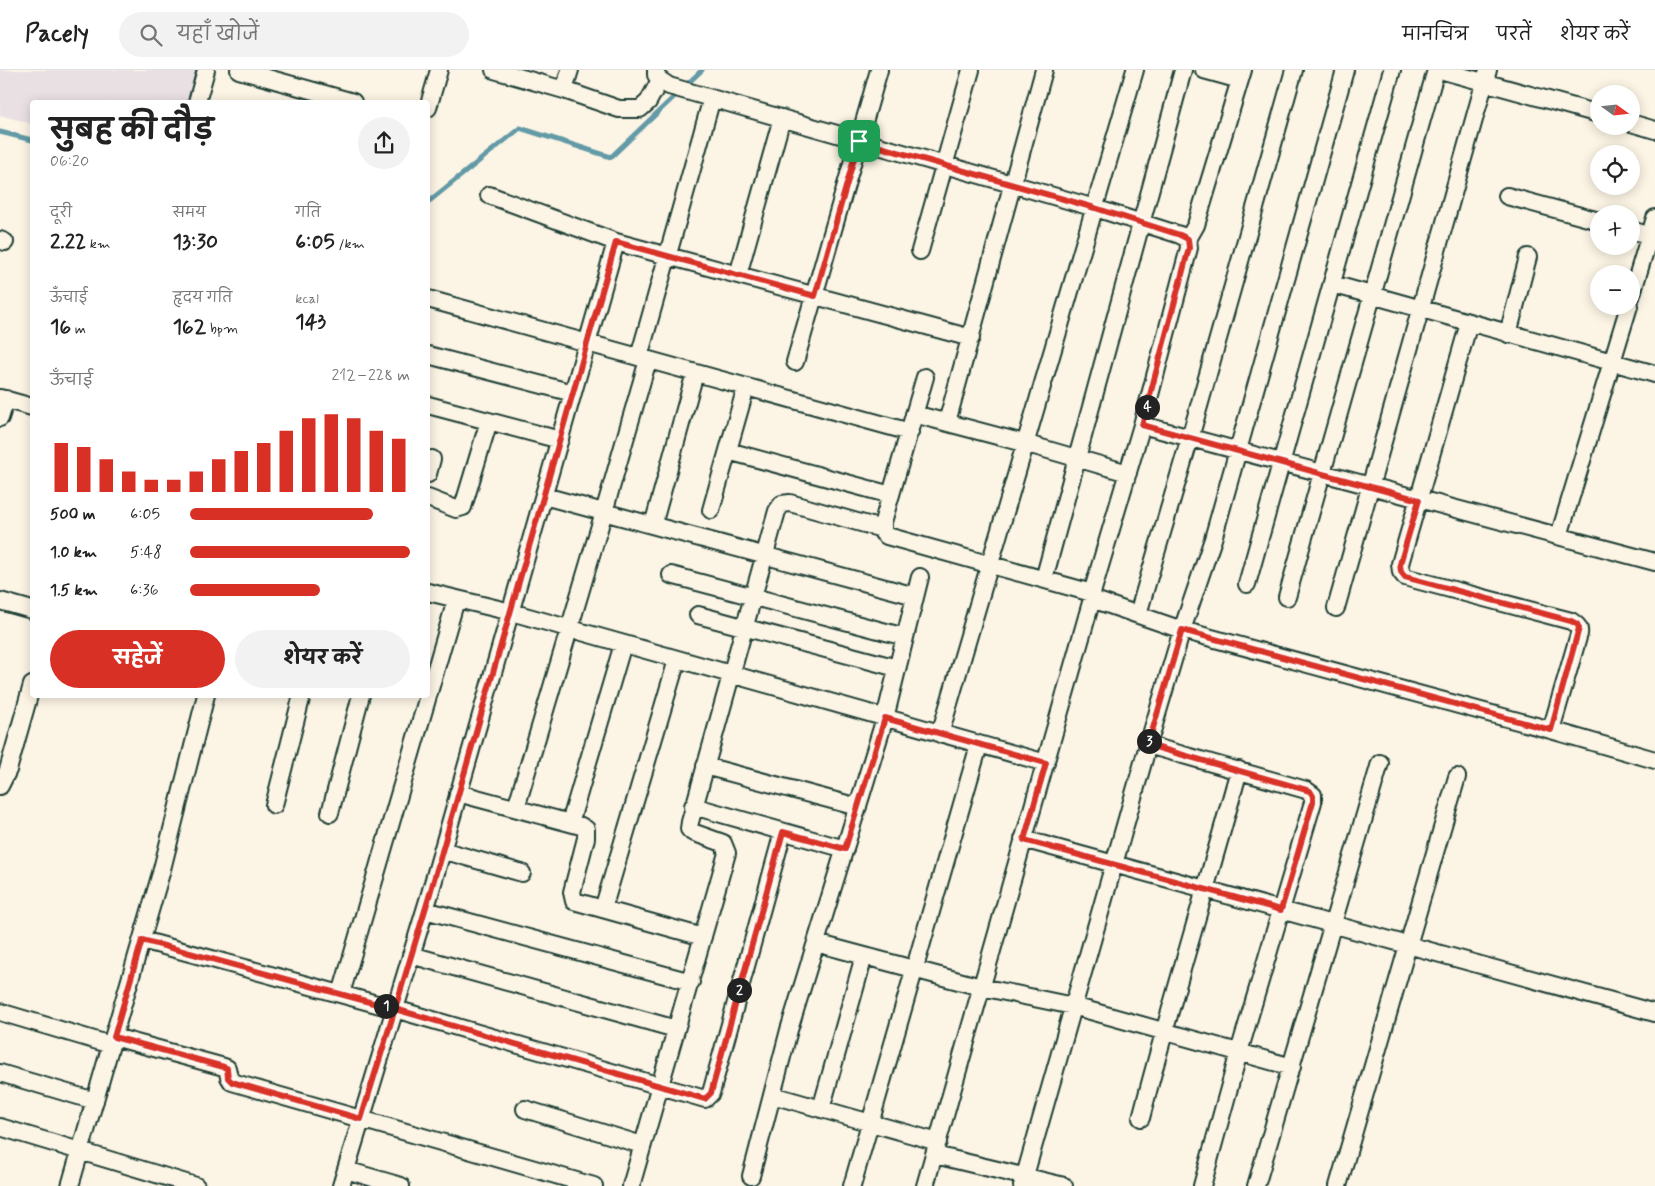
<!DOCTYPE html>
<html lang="hi">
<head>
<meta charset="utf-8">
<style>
	:root { --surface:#fff; --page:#f2f2f2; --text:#222; --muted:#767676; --line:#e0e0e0; --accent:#d93025 }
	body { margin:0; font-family:Mynerve,"Playpen Sans Deva",sans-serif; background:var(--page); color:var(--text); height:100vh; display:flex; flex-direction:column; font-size:19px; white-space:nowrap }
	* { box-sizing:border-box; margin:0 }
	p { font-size:16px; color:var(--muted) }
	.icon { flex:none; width:28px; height:28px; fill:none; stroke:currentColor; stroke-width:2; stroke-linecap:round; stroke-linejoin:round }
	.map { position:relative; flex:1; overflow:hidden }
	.details { position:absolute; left:30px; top:30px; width:400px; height:598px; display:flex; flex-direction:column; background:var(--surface); border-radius:5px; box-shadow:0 2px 12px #0003 }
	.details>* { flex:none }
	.needle { width:32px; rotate:105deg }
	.tools { position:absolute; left:1590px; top:15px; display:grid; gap:10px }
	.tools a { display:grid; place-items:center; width:50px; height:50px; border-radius:50%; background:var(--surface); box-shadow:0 2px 12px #0003; font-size:25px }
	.pin { position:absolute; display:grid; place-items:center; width:42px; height:42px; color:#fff; margin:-21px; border-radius:10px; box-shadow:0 2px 8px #0006 }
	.km { position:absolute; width:25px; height:25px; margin:-12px; border-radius:50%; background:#222; color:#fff; font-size:14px; line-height:25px; text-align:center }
	.round { display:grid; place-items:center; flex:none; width:52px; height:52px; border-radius:26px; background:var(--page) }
	.overview { display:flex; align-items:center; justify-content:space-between; height:85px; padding:0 20px }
	h1 { font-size:28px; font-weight:700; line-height:38px }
	.metrics { display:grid; grid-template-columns:repeat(3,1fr); gap:8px; height:85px; padding:5px 20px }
	.metrics div { display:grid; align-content:center }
	.metrics b { font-size:21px; font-weight:700 }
	.metrics small { font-size:14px; font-weight:400 }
	.metrics p { font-size:14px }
	.chart { height:140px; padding:10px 20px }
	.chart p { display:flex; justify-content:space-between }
	.chart svg { width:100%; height:90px; margin-top:5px; stroke:var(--accent); stroke-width:6 }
	.primary-button { display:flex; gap:10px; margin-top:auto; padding:10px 20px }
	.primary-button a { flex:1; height:58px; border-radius:30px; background:var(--accent); color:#fff; font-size:20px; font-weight:700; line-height:58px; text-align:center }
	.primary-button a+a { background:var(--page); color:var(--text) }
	ul { padding:0 20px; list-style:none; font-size:16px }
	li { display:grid; grid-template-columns:80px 60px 1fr; align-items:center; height:38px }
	li i { height:12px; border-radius:6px; background:var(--accent) }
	header { display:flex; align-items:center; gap:30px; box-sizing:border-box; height:70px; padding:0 25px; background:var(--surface); border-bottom:1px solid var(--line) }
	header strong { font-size:24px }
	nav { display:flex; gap:28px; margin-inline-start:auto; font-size:18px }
	.search { width:350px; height:45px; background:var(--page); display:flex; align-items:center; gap:12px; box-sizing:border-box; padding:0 18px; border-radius:28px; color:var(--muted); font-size:19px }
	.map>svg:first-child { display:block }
	.built { fill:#e9e0e3 }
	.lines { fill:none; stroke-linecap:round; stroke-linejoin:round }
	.stream { stroke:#649aa7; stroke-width:5 }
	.minor-casing { stroke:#1f3d34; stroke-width:20 }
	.minor { stroke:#fcf5e5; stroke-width:16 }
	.route-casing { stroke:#fff; stroke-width:10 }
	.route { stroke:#d93025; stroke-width:6 }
</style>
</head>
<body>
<header>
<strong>Pacely</strong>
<div class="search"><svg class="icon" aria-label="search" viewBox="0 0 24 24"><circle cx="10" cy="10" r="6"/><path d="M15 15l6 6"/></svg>यहाँ खोजें</div>
<nav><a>मानचित्र</a><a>परतें</a><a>शेयर करें</a></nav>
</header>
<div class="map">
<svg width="1655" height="1116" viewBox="0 0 1655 1116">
	<rect width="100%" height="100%" fill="#fcf5e5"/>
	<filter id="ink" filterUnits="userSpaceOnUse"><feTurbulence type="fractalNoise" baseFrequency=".02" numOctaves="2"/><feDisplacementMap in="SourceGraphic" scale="10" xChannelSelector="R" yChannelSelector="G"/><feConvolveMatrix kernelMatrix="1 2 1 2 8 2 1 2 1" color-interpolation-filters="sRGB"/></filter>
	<g filter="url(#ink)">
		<path class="built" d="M0 0H197L189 32H32V54L0 45Z"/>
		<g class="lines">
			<path class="stream" d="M684 17 702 0
				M0 62 32 70
				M428 132 520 58 611 87 678 23"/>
			<defs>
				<path id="minor" d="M239 0 353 32
					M494 0 564 20 619 39H640L648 32 660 10
					M656 0V5L660 10 669 16 1095 138 1180 165 1188 169 1189 178 1142 355 1092 523V529L1182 560 1551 660 1655 690
					M1204 0 1240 10
					M1440 0 1599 44
					M564 20 570 0
					M197 32 206 0
					M428 38 439 0
					M1631 53 1655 60
					M489 125 616 172 971 268
					M1507 126 1599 151
					M1631 160 1655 167
					M1188 169 1196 155 1243 0
					M0 170 5 172
					M920 181 971 0
					M738 205 782 48
					M1332 214 1655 304
					M1631 227 1655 148
					M428 229 910 362
					M1469 253 1400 494 1401 502 1405 507 1412 509 1571 551C1577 555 1580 557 1579 564L1551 660
					M1508 264 1528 187
					M428 285 573 323
					M639 287 712 28
					M795 292 879 0
					M925 307 883 452V463L887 466 1092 523
					M0 328 32 337
					M428 335 560 370
					M914 344 1024 373 1128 403
					M0 348 6 329
					M947 352 1044 0
					M1142 355 1655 492
					M728 381 891 425
					M428 404 432 389
					M544 426 915 526
					M428 428 456 439 463 437 489 351
					M711 440 746 317
					M653 455 695 303
					M1559 466 1629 236
					M671 505 905 567
					M1044 509 1183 0
					M1247 514 1392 0
					M428 522 511 542 1046 693
					M1287 527 1436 0
					M0 531 32 540
					M1336 538 1488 0
					M1138 544 1190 368 1294 0
					M698 545 897 598
					M940 664 1135 0
					M1148 675 1306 720 1313 725V732L1239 982 1202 1116
					M705 696 858 737
					M0 716 8 700 32 615
					M458 723 581 756 586 759V768L572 822 574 831 703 867
					M274 735 302 625
					M693 736 845 779
					M516 738 604 442 648 290
					M330 743 361 625
					M570 753 623 574
					M1023 769 1655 943
					M442 780 522 803
					M603 839 677 590
					M425 840 691 912
					M142 870 395 939 705 1029 711 1023 783 762
					M816 873 981 917 1073 936 1292 997
					M411 885 676 959
					M341 924 456 530
					M0 942 111 975
					M114 967 224 997 227 998 229 1007 232 1012 594 1116
					M0 1003 95 1031
					M772 1025 938 1072
					M525 1039 642 1075
					M821 1039 864 886
					M1141 1048C1171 931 1207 817 1239 700
					M0 1057 196 1116
					M935 1085 1064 1116
					M346 1100 401 1116
					M751 1106 789 960 885 648 920 507
					M70 1116 161 803 206 625
					M341 1116 429 827 616 172
					M631 1116 727 783 723 773 692 762 689 759 690 752 777 441 782 434 790 433 882 459
					M852 1116 979 675
					M925 1116 1092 529
					M1022 1116 1148 675 1182 560 1213 469 1345 0
					M1256 1116 1380 693
					M1338 1116 1457 707"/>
			</defs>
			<use href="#minor" class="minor-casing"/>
			<use href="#minor" class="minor"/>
		</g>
	</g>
	<g class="lines" filter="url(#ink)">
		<defs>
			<path id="route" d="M859 71 815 226 616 172 429 827 395 939 142 870 114 967 224 997 227 998 228 1008 232 1012 361 1049 395 939 705 1029 711 1023 783 762 845 779 885 648 1046 693 1024 770 1281 840 1313 732V726L1310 721 1148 675 1182 560 1551 660 1579 558 1577 554 1571 551 1405 507 1401 502 1400 494 1419 430 1142 355 1189 178 1188 169 1180 165 1095 138 859 71"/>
		</defs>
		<use href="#route" class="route-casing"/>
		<use href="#route" class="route"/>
	</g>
</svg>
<div class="tools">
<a><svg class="needle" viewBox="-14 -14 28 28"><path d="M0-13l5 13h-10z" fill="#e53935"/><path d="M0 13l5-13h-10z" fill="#767676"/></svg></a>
<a><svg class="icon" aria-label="locate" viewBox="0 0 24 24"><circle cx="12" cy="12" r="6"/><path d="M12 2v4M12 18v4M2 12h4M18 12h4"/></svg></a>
<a>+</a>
<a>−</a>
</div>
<div class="pin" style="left:859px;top:71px;background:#1e9e55"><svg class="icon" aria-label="arrive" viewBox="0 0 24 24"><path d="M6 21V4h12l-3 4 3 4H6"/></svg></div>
<b class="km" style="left:386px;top:936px">1</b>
<b class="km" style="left:739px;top:920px">2</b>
<b class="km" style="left:1149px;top:671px">3</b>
<b class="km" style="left:1147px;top:337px">4</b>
<section class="details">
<div class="overview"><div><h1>सुबह की दौड़</h1><p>06:20</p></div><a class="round"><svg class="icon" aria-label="share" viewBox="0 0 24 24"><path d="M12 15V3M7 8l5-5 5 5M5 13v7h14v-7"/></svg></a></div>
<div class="metrics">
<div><p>दूरी</p><b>2.22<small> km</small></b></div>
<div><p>समय</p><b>13:30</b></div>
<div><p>गति</p><b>6:05<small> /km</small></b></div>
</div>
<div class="metrics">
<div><p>ऊँचाई</p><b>16<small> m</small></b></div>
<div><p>हृदय गति</p><b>162<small> bpm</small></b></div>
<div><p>kcal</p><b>143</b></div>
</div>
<div class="chart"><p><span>ऊँचाई</span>212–228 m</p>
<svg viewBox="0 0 160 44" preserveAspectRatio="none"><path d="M5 44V20M15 44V22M25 44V28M35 44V34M45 44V38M55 44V38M65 44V34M75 44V28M85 44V24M95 44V20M105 44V14M115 44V8M125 44V6M135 44V8M145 44V14M155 44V18"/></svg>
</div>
<ul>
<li><b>500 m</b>6:05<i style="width:83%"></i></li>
<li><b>1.0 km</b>5:48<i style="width:100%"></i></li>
<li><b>1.5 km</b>6:36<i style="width:59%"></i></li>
</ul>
<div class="primary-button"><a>सहेजें</a><a>शेयर करें</a></div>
</section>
</div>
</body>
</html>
